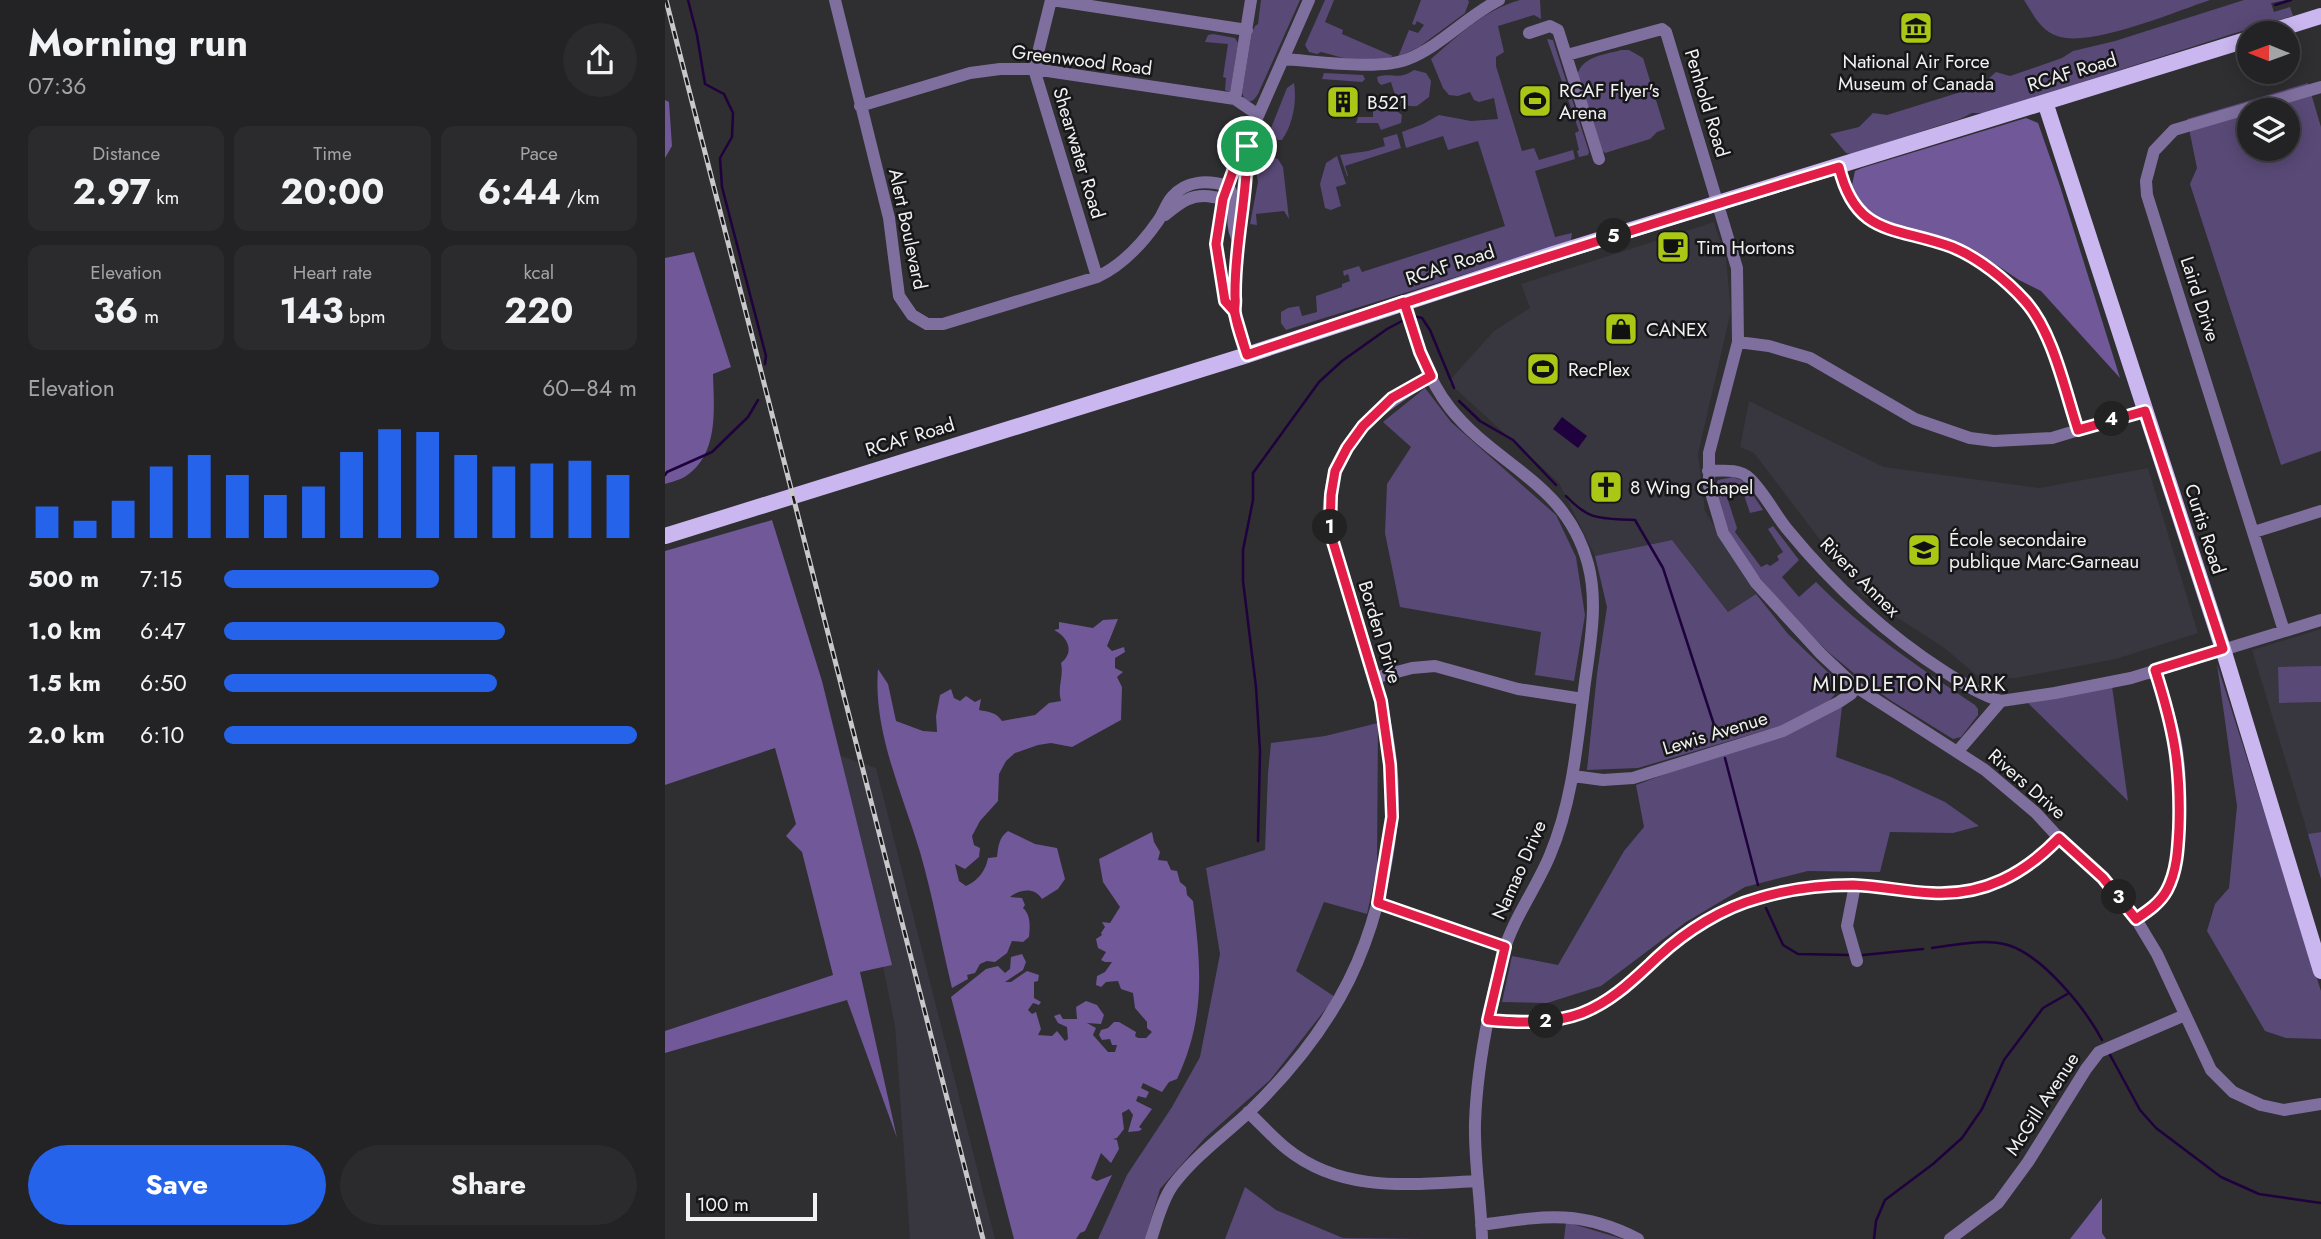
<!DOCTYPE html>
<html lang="en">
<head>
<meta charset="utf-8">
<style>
	:root { --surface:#232225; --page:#2b2a2d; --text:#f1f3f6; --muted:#a3a4a7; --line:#403f42; --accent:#2563eb }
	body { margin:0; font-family:Jost,sans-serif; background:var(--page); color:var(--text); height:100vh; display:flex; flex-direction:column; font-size:26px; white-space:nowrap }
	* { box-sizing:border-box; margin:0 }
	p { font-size:23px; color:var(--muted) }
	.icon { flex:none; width:38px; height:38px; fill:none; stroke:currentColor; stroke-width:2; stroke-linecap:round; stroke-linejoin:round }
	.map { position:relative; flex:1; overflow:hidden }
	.panel { display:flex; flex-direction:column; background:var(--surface); width:665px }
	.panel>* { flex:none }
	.needle { width:46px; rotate:271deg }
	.buttons { position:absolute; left:1572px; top:21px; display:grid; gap:14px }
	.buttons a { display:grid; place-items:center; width:63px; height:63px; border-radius:50%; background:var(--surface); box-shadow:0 4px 18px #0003,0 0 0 2px var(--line); font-size:35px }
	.scale { position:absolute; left:21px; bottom:18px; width:131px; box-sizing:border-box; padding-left:7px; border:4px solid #f1f1f2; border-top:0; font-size:19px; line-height:24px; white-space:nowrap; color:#f1f1f2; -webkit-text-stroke:5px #171618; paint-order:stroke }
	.pin { position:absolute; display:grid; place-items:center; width:60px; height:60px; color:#fff; margin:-30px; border:4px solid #fff; border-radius:50%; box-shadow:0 2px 7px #0007 }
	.km { position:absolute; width:35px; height:35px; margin:-18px; border-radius:50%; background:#222; color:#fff; font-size:19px; line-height:35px; text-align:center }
	.round { display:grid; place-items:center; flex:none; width:74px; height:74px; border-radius:37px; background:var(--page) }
	.head { display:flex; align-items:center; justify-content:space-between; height:119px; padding:0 28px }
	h1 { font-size:38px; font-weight:700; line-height:52px }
	.figures { display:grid; grid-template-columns:repeat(3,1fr); gap:10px; height:119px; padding:7px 28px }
	.figures div { display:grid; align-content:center; border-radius:14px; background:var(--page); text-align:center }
	.figures b { font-size:35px; font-weight:700 }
	.figures small { font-size:19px; font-weight:400 }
	.figures p { font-size:19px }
	.chart { height:196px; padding:14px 28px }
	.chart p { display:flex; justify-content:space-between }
	.chart svg { width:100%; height:126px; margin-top:7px; stroke:var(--accent); stroke-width:6 }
	.cta { display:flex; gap:14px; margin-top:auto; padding:14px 28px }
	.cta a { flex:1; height:80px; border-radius:42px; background:var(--accent); color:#fff; font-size:28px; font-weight:700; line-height:80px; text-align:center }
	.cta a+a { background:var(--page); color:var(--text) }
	ul { padding:0 28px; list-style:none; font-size:23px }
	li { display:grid; grid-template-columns:112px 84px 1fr; align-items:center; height:52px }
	li i { height:18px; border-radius:9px; background:var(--accent) }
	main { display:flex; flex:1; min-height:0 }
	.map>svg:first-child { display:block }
	.built { fill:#38363e }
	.green { fill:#594977; fill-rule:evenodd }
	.forest { fill:#705899 }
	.water { fill:#1f023d }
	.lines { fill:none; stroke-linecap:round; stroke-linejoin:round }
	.stream { stroke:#1f023d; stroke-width:2.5 }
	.minor { stroke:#7f6f9e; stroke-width:12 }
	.major { stroke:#cab7f0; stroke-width:16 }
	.rail-casing { stroke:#c8c7c9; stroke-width:5 }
	.rail { stroke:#171618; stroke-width:2.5; stroke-dasharray:8; stroke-linecap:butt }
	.route-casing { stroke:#fff; stroke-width:14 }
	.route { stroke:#e11d48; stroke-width:9 }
	.labels { text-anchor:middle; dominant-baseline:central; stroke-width:5; stroke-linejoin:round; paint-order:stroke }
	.street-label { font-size:19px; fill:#f1f1f2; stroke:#171618 }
	.poi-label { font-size:19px; fill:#f1f1f2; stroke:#171618; text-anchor:start }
	.neighbourhood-label { font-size:21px; letter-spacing:2px; fill:#f1f1f2; stroke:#171618 }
</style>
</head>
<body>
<main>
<section class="panel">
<div class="head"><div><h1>Morning run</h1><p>07:36</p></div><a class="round"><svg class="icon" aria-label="share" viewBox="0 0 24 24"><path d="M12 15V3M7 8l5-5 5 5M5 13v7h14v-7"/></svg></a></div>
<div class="figures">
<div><p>Distance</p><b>2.97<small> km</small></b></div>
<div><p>Time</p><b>20:00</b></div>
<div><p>Pace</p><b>6:44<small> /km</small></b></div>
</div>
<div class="figures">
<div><p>Elevation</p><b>36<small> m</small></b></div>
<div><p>Heart rate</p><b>143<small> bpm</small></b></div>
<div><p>kcal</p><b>220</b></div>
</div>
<div class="chart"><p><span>Elevation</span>60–84 m</p>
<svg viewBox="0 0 160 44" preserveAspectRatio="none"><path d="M5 44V33M15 44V38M25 44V31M35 44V19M45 44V15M55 44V22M65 44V29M75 44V26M85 44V14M95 44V6M105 44V7M115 44V15M125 44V19M135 44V18M145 44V17M155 44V22"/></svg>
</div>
<ul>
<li><b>500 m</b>7:15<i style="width:52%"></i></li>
<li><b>1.0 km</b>6:47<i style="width:68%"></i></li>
<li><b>1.5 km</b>6:50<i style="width:66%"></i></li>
<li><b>2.0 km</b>6:10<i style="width:100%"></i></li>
</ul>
<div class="cta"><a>Save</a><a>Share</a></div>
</section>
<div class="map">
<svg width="1656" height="1239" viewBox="0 0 1656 1239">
	<rect width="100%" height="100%" fill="#2f2e31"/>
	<path class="built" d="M1049 222 1061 259 1066 311 1033 454 1040 511 1091 594 1063 612 1007 540 930 556 894 483 783 382 829 331 865 308 856 284Z
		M1084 401 1219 467 1374 488 1483 468 1533 633 1451 659 1351 678 1316 679 1278 647 1197 595 1089 453 1075 447Z
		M1656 629V832L1643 834 1587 650Z
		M176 756 211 768 330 1239H245L230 1026Z"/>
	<path class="green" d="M596 0H635L593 94C589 100 587 103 580 100L577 93 587 32 590 26 593 24Z
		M660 0H669L660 22 678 30 677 34 728 56C706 67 679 58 656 52L652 54 644 52 640 45Z
		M756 0H803L804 2 800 13 754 47 733 57 744 30 753 33 759 25 752 21 750 25 747 24Z
		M855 0H875L876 19 869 15 833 26 839 52 831 57V66L857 151 869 148 874 160 908 150 910 159 870 171 890 237 907 233 906 241 621 330 616 323V312L623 308 634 306 637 316 652 312 651 296 677 287V284L685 281 683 274 679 276 678 271 694 266 697 272 840 226 813 141 783 150 778 136 741 148 737 132 758 124 774 115 806 121 833 119 829 98 814 102 809 100 805 92 793 96 784 95 778 88 766 59C794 35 819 10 855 0Z
		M1359 0H1545C1509 12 1425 48 1392 36 1375 30 1368 14 1359 0Z
		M1579 0H1621L1606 3 1609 12 1625 7 1628 16 1567 34 1321 113H1307L1295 119 1186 154 1181 153 1165 134 1194 127 1208 113 1222 115 1315 86 1331 72 1345 76 1397 58 1408 51 1450 41Z
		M548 34 570 38 573 43 565 93 560 90 561 78 558 77 563 44 540 42 543 35Z
		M882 39 888 40 924 152 923 155 914 157 912 151 914 150 910 133 914 131Z
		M956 50H964L978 58 1000 129 992 132 985 139 940 153 935 148 912 75C918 56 939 55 956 50Z
		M749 70 761 73 766 81 764 97 752 106C735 108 730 97 726 82L716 85 713 82 712 77C729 72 732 81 749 70Z
		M659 73 698 75 700 79 697 82 657 79Z
		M629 83C632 102 628 124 617 140H613L604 133 622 88Z
		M1643 83 1656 127V451L1616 465 1525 184 1532 168 1522 119ZM1584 110H1622V149H1584Z
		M711 103 724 105 737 115 736 123 716 130 713 123H691L693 117H708V105Z
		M732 134 736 148 680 166 683 176H682L675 155 703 151 720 146 718 138Z
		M603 156 613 159 618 167 624 219 619 211 591 214 592 225 585 224 593 182 590 164 595 158Z
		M672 156 681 184 671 187 676 206 666 210 660 208 655 184 661 163Z
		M760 388 786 422 891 515 911 557 920 615 909 681 870 675 876 632 735 607 720 533 722 484 746 447 718 422Z
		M1068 477 1079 481 1098 510 1085 513 1078 492 1062 497 1072 528 1070 532 1096 567 1102 564 1105 566 1114 560 1112 556 1118 552 1103 529 1108 526 1134 560 1117 577 1134 597 1151 582C1199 631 1254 667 1310 705L1313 709V715L1296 737 1288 739 1225 700 1191 675 1162 651 1116 603 1082 563 1070 543 1060 524 1049 487 1053 480Z
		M1007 540 1063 612 1091 594 1123 634 1170 679 1171 693 1164 701 1118 725 973 768 922 770 932 674 942 607 930 556Z
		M1552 664 1656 991V1039L1621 1038 1600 1031 1542 931 1550 904 1564 888 1572 806Z
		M1656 666V702L1614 703 1613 667Z
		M1447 686 1463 801 1363 703Z
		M1177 707 1171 757 1226 777 1280 802 1314 826 1288 833 1225 832 1215 872 1143 871 1080 887 1021 922 936 986 882 1003 837 1002 847 956 893 965 959 851 979 827 971 785Z
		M713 723 712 868 702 914 659 902 631 971 670 997 605 1080 540 1138 495 1189 480 1239H433L462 1175 507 1107 535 1057 555 954 541 868 600 850 603 773 606 743 660 736Z
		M1656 832V879L1643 834Z
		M580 1187 611 1210 678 1238 760 1239H560Z
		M901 1222 958 1239H899Z"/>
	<path class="forest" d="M0 100 4 102 7 146 0 158Z
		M1361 118 1373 123 1395 186 1455 378 1376 291 1354 280 1309 250 1224 222 1204 213 1186 190 1190 171 1197 168Z
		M29 252 66 367 48 374C49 409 54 454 21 476 15 480 6 482 0 484V258Z
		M107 520 157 681 227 965 195 972 232 1138 182 1000 0 1053V1031L168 975 137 852 121 836 131 824 110 748 0 785V551Z
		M453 619 442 646 447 651 459 647 460 652 450 658V668L458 672 452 677 457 687 456 720 407 747 386 743 373 745 350 753 341 761 334 774 333 801 315 821 307 836 309 845 315 848 314 857 300 869 290 864 294 881 301 886C313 881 321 870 323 858L332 857C333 847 334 837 343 831L370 844 392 848 400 879 393 889 377 899C370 887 355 889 345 897L357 898 360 905 358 908C366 915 365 927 364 937L358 942 347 941 342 953 330 962 322 961 315 964 310 973 302 975 303 979 287 988C276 943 268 897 255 852 237 792 208 732 213 669L223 684 231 721 258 731 272 732 271 716 275 695 286 689 289 698 295 701 301 696 310 702 316 699 314 710C324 712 331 712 337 721L370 715 384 703 396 701C392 686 399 678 396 663 410 652 403 637 389 630L394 629V622L428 628 438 620Z
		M487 832 489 842 495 852 493 860 502 861 506 870 512 871 515 882 521 887 522 895 528 901C536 967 541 1017 512 1079L504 1082 497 1092 478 1083 476 1088 484 1092 481 1098 473 1096 471 1101 487 1109 474 1127 477 1129 474 1131 463 1132 468 1115 464 1109 457 1113 459 1129 452 1138 448 1139 452 1140 454 1149 446 1163 436 1153 426 1178 432 1181 447 1175 420 1231 415 1233 411 1239H349L286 997 321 969 333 966 340 973 345 969 346 957 357 954 361 962 358 970 340 982H346L362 971 374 975 373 981 369 982V998L376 1002 374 1005 368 1003 363 1010 367 1014 371 1012 376 1029 373 1035 387 1036 392 1031 400 1041 403 1039 402 1027 393 1023 389 1016 395 1014 398 1019H412L411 1007 421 1001 432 1005 439 1015 436 1024 422 1023 431 1028 428 1035 443 1052H450L452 1045H447L445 1039 437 1040 434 1035 436 1030 443 1028 449 1022H454L471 1032 470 1036 473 1038H481L487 1032 482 1028V1022L470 1008 468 993 456 989 453 981 441 982 436 987 431 985 432 976 440 972 447 962H440L436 960 441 952 433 948 431 939 437 935 436 933 440 927 437 922 445 923 455 907 438 882 434 859Z
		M1437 1198V1233L1441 1239H1405Z"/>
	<path class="water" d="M897 417 922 436 913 448 888 429Z"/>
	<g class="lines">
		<path class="stream" d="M23 0 32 35 40 84 59 94 68 113 67 137 55 158 57 187 101 356 100 364
			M1610 5 1626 0
			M748 316 757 318 765 330 789 388
			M794 401 815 421 848 440 891 485
			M0 475 2 472 47 452 83 417 93 400
			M901 496C926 522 935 518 970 520L998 568 1052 734
			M1060 758 1093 885
			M593 841 595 751 591 687 578 581V550L588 500V473L654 382 677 361 722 329 739 320
			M1101 908 1118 945 1133 954 1184 955
			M1267 948C1291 945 1319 938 1343 945 1378 956 1420 1008 1437 1040
			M1198 955 1258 949
			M1444 1053 1475 1110 1491 1128 1556 1177 1594 1194 1656 1203
			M1209 1239 1211 1221 1220 1200 1268 1164 1297 1138 1317 1109 1339 1060 1378 1008 1404 993"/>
		<path class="minor" d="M170 0 224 218 234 296 247 315 262 324H278L432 277C458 265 477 244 493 221 498 214 501 204 507 197 521 180 543 180 563 186 575 205 563 218 572 238
			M386 0 369 69 432 277
			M387 0 582 30
			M864 33 885 26 893 30 934 159
			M902 55 997 29 1001 32 1072 268 1073 342 1044 453V486L1058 533 1091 583 1156 654 1191 687 1320 770 1371 813 1394 838 1438 878 1471 919 1492 954 1546 1070 1568 1092 1596 1105 1619 1110 1656 1104
			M618 59C651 61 714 71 743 59 776 46 802 16 834 0
			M570 99 586 0
			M195 106 305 73 335 69H369L570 99 592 114
			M1174 167C1192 237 1230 226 1287 247 1314 258 1341 280 1360 301 1388 332 1400 391 1413 430
			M575 213 585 134 644 0
			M500 215C516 202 527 193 548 197 556 198 558 200 565 196
			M739 302C749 338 762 379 785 408 832 467 901 482 923 564 934 605 924 649 919 690 912 746 907 803 885 855 872 887 848 919 839 951 824 1007 812 1064 810 1123 809 1161 816 1200 817 1239
			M569 311 573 231
			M1073 342 1104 346 1145 358 1250 419 1305 438 1329 441 1387 438 1480 410
			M582 355 569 311 560 301 551 244 558 199 568 171 582 146
			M1043 471C1056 471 1074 468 1084 478 1099 492 1109 513 1122 529 1168 585 1219 633 1280 672 1298 683 1315 695 1336 701
			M1589 532 1656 511
			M1619 631 1482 195 1481 181 1489 151 1509 130 1656 87
			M709 678 747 668 770 666 853 689 918 699
			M1293 751 1336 701 1390 693 1466 678 1656 620
			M908 776 938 780 968 778 1118 731 1174 702 1186 694 1191 687
			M1190 885 1182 926 1192 961
			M714 903 840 947
			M1471 919C1482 912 1492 905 1499 894 1520 864 1517 774 1510 739 1505 715 1497 693 1490 670
			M823 1020C854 1023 888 1024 917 1013 950 1000 972 975 998 953 1025 929 1058 908 1094 898 1124 889 1156 885 1188 885 1215 886 1241 892 1267 893 1319 896 1359 874 1394 838
			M583 1112C596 1124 608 1138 622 1149 678 1194 747 1184 813 1181
			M816 1225C879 1216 915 1209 973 1239
			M486 1239C492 1222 497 1200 508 1185 529 1157 558 1136 584 1112 672 1027 715 943 727 820 730 782 724 737 715 700 705 657 690 615 678 573 674 560 668 546 665 533 662 515 664 487 671 470 688 425 727 399 767 376
			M1285 1239 1333 1203 1363 1162 1421 1069 1434 1052 1520 1015"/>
		<path class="major" d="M1601 33 1656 16
			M1380 102 1558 649 1656 971
			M0 536 582 355 888 254 1584 39"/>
		<defs>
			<path id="rail" d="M1 0 318 1239"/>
		</defs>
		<use href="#rail" class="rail-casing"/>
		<use href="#rail" class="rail"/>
	</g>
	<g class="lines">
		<defs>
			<path id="route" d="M582 146C583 197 569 244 570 297 571 303 569 308 570 313 572 327 578 342 582 355L739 302 755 352 766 376 727 398 698 426 682 448 670 471 666 495 665 532 716 701 725 765 727 817 713 903 840 947 823 1020C854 1023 888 1024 917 1013 948 1001 970 978 994 956 1021 931 1057 908 1094 898 1124 889 1156 885 1188 885 1215 886 1241 892 1267 893 1319 896 1359 874 1394 838L1438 878 1471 919C1483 911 1495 903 1502 890 1512 871 1513 849 1514 828 1516 766 1509 729 1490 670L1558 649 1480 411 1413 430C1400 391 1388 332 1360 301 1341 280 1314 258 1287 247 1230 226 1191 237 1174 167 975 227 778 289 582 355L569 311 560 301 551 244 558 199 568 171 582 146"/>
		</defs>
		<use href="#route" class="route-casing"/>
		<use href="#route" class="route"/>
	</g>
	<defs>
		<symbol id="museum-square" viewBox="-11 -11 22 22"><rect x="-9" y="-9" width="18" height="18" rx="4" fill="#aac716" stroke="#171618"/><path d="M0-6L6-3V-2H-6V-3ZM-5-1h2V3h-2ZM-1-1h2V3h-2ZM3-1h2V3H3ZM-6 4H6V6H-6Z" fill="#111"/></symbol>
		<symbol id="stadium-square" viewBox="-11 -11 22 22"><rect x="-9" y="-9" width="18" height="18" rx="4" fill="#aac716" stroke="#171618"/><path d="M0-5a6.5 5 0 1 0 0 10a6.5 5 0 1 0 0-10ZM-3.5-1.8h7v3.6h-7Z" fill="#111"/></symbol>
		<symbol id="building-square" viewBox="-11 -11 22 22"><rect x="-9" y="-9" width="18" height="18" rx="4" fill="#aac716" stroke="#171618"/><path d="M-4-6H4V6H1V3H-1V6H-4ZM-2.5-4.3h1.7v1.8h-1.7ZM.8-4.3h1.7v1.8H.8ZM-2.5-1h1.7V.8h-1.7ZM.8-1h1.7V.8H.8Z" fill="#111"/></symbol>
		<symbol id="cafe-square" viewBox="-11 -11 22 22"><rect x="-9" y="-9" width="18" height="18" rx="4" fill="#aac716" stroke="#171618"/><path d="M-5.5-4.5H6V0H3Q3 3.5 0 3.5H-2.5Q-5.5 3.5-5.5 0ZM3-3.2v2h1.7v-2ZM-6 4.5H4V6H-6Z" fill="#111"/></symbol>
		<symbol id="shop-square" viewBox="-11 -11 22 22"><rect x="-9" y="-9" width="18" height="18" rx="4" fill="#aac716" stroke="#171618"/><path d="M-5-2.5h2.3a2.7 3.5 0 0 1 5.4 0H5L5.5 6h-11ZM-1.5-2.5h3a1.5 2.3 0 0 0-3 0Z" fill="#111"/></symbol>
		<symbol id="church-square" viewBox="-11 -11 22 22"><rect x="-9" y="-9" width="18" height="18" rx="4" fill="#aac716" stroke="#171618"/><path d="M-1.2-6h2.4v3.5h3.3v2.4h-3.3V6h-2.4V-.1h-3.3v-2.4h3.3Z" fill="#111"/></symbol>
		<symbol id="school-square" viewBox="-11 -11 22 22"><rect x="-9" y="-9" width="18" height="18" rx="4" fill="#aac716" stroke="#171618"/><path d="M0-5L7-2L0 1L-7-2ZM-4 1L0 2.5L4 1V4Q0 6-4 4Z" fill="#111"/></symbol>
	</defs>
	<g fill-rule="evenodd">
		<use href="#museum-square" x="1232" y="9" width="38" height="38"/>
		<use href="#stadium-square" x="851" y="82" width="38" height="38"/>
		<use href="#building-square" x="659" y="83" width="38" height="38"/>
		<use href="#cafe-square" x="989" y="228" width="38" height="38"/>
		<use href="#shop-square" x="937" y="310" width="38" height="38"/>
		<use href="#stadium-square" x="859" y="350" width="38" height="38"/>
		<use href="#church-square" x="922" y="468" width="38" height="38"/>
		<use href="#school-square" x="1240" y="531" width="38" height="38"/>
	</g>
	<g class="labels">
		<g class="street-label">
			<text transform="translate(417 60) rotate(7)">Greenwood Road</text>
			<text transform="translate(1407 72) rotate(-17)">RCAF Road</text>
			<text transform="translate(1042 103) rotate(73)">Penhold Road</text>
			<text transform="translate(414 153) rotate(73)">Shearwater Road</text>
			<text transform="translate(243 229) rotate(78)">Alert Boulevard</text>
			<text transform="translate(785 265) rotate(-18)">RCAF Road</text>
			<text transform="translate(1535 299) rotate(72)">Laird Drive</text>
			<text transform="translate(245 437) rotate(-17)">RCAF Road</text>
			<text transform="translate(1540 529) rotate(72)">Curtis Road</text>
			<text transform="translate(1195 577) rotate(45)">Rivers Annex</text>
			<text transform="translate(715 632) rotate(73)">Borden Drive</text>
			<text transform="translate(1050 733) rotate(-17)">Lewis Avenue</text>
			<text transform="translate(1362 784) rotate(41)">Rivers Drive</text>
			<text transform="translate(854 870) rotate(-66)">Namao Drive</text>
			<text transform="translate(1377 1104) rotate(-57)">McGill Avenue</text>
		</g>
		<g class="poi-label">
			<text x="1251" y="61" text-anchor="middle">National Air Force<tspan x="1251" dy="22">Museum of Canada</tspan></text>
			<text x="894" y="90">RCAF Flyer's<tspan x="894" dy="22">Arena</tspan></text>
			<text x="702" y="102">B521</text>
			<text x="1032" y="247">Tim Hortons</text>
			<text x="981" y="329">CANEX</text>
			<text x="903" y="369">RecPlex</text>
			<text x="965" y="487">8 Wing Chapel</text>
			<text x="1284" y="539">École secondaire<tspan x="1284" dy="22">publique Marc-Garneau</tspan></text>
		</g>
		<g class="neighbourhood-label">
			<text x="1245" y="684">MIDDLETON PARK</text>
		</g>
	</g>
</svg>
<div class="buttons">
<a><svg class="needle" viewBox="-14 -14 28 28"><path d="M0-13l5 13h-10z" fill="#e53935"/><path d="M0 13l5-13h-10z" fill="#a3a4a7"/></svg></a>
<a><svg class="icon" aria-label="layers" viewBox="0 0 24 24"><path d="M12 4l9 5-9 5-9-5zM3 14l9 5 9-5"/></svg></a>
</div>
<div class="scale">100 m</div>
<div class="pin" style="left:582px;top:146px;background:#1e9e55"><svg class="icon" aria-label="arrive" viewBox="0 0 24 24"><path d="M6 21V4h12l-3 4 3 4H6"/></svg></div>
<b class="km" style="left:665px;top:527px">1</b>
<b class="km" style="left:881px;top:1021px">2</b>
<b class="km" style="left:1454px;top:897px">3</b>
<b class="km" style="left:1447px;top:419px">4</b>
<b class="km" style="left:949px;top:236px">5</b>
</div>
</main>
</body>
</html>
